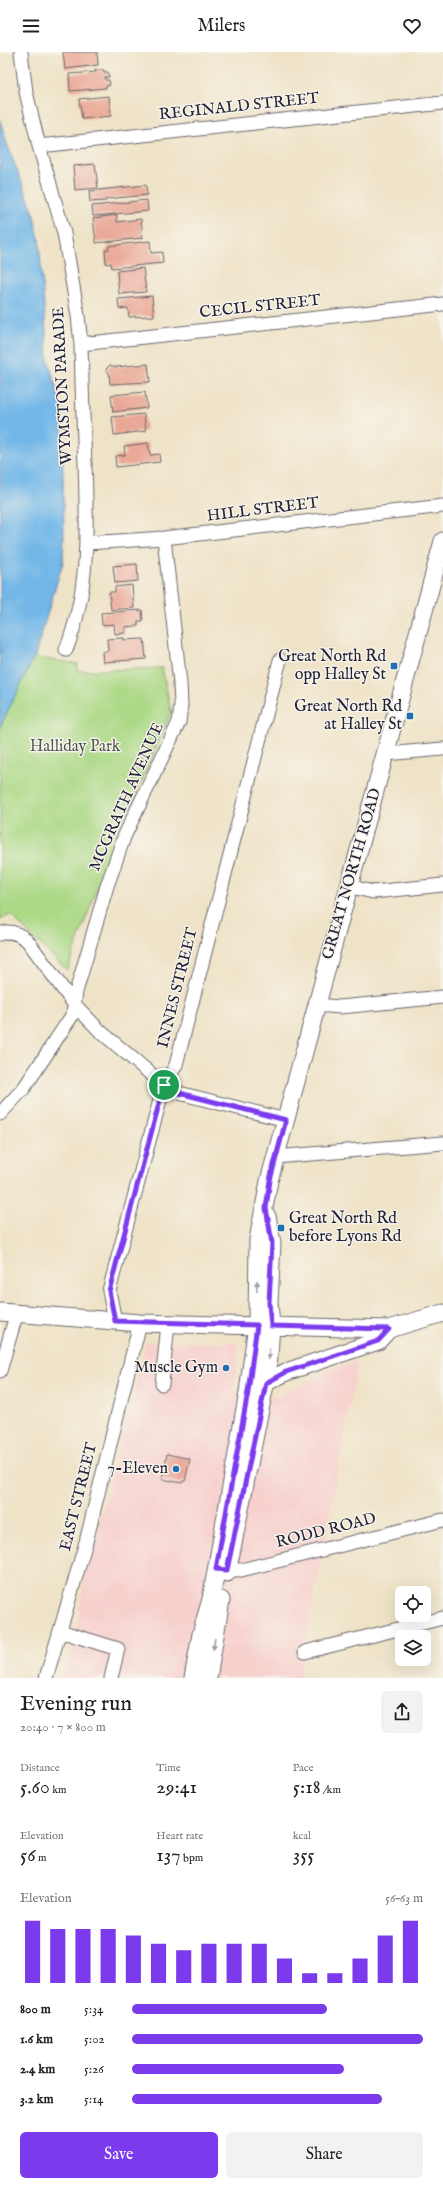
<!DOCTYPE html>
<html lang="en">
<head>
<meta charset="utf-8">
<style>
	:root { --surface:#fff; --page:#f2f2f2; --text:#222; --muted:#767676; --accent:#7c3aed }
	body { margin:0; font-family:"IM FELL English",serif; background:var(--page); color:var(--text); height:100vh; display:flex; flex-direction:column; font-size:15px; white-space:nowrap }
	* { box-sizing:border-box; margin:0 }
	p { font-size:13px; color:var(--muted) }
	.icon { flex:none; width:22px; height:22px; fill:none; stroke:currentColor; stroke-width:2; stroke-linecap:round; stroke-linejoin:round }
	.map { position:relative; height:1626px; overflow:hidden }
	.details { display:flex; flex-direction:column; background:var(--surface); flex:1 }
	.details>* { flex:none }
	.buttons { position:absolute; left:395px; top:1534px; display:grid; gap:8px }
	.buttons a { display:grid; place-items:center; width:36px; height:36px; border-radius:6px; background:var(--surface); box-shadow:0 4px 16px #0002; font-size:20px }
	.pin { position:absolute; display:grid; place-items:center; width:34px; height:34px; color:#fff; margin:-17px; border:2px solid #fff; border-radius:50%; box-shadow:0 1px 4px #0007 }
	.round { display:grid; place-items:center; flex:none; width:42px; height:42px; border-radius:6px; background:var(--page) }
	.head { display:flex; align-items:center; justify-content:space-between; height:68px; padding:0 20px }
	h1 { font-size:22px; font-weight:600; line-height:30px }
	.metrics { display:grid; grid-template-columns:repeat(3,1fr); gap:6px; height:68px; padding:4px 20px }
	.metrics div { display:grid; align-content:center }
	.metrics b { font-size:20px; font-weight:600 }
	.metrics small { font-size:11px; font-weight:400 }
	.metrics p { font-size:11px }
	.chart { height:112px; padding:8px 20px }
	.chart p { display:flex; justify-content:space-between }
	.chart svg { width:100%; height:72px; margin-top:4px; stroke:var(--accent); stroke-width:6 }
	.action { display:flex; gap:8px; margin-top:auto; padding:8px 20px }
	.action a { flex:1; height:46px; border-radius:6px; background:var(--accent); color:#fff; font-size:16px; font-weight:600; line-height:46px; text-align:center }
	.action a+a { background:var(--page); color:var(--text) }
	ul { padding:0 20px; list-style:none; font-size:13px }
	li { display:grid; grid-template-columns:64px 48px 1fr; align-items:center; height:30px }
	li i { height:10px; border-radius:5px; background:var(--accent) }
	header { display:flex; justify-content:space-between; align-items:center; height:52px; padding:0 20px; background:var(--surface); font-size:18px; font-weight:600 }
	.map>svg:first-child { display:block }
	.built { fill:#f7d0ce }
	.green { fill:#abd986; stroke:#667e60 }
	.water { fill:#72b7e8; stroke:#4a6c92 }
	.building { fill:#eaa998 }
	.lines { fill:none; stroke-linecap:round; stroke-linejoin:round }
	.minor-casing { stroke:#6a666c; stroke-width:15 }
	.major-casing { stroke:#6a666c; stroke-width:19 }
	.minor { stroke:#fff; stroke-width:13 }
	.major { stroke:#fff; stroke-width:17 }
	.oneway { fill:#9c9ca7 }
	.route-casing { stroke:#fff; stroke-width:8 }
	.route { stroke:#7c3aed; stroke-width:5 }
	.poi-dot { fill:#1f6fb2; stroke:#f7f3e8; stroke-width:1.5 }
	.labels { text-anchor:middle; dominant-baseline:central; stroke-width:3; stroke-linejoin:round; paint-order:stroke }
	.street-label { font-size:16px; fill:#22223b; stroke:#f7f3e8 }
	.poi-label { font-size:16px; fill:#22223b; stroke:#f7f3e8; text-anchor:end }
	.park-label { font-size:16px; fill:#4b5952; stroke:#f7f3e8 }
</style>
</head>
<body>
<header><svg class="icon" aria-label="menu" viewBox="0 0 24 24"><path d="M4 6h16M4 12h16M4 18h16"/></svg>Milers<svg class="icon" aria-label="heart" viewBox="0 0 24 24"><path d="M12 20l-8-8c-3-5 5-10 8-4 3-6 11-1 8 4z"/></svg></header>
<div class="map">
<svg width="443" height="1626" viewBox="0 0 443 1626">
	<rect width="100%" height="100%" fill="#f7f3e8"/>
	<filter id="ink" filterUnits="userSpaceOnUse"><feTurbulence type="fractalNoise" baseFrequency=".025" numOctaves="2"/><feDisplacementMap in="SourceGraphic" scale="8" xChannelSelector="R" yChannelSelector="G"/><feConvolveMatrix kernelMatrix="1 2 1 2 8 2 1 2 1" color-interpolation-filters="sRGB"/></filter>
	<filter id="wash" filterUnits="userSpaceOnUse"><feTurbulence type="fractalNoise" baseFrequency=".012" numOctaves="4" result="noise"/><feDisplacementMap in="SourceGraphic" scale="16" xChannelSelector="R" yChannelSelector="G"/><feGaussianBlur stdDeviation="0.9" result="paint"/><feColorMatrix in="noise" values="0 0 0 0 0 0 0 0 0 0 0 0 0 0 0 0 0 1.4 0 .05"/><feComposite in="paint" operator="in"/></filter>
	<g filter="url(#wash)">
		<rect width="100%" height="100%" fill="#efe3c7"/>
		<path class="built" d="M146 1290 236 1291 239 1295 233 1341 279 1346 287 1339 329 1319 358 1309 299 1626H56V1624L63 1625 77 1576 83 1533Z"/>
		<path class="green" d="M35 603 38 606 78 612 77 619 162 616 171 660 102 823 67 918 10 863 0 868V675Z"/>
		<path class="water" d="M0 68 7 92 33 159 39 187 48 307 62 357 64 486 63 510 35 603 0 675Z"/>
		<g id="blocks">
			<path class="building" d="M63 0H97L98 13 65 17Z
				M95 18H104V20H108L109 25H105V28H109L110 33 106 34V36L70 39 69 22 96 20Z
				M109 44 111 64 82 67 79 47Z
				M95 112 98 136 75 138 73 114Z
				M146 133 147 143 106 147V149L90 150 89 139Z
				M147 148 148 159 93 164 92 154Z
				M117 163V170L141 167 143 186 96 191 93 166Z
				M150 189 151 201 162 200 163 211 112 216 111 211 106 212 105 198 109 197 108 194Z
				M143 216 146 240 119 242 117 219Z
				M152 244 154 264 129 265 128 256 119 257 118 247Z
				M148 312 150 330 110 332 109 321 106 317 110 313 115 315Z
				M145 340 147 356 113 360 111 343Z
				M144 362 146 379 114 383 112 365Z
				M148 391 150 403 159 402 160 410 116 415 115 404 125 403 124 394Z
				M137 512 138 529 115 531 113 514Z
				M132 533 134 556 111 558 109 540H115V535Z
				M142 558 143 569H138V574L125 575V581L115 582 114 572 102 573 101 561Z
				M124 586V588L144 587 146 607 103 610 102 600 108 599 107 587Z
				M167 1402 190 1407 185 1429H183L182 1431 162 1427Z"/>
		</g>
	</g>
	<g filter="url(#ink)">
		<use href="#blocks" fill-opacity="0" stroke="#6a666c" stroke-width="1"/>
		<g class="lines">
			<defs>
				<path id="minor" d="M21 0 26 40 39 94 64 181 78 264 81 292C82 332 83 372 85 411 87 476 90 537 66 598
					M39 94 443 51
					M81 292 443 252
					M87 491 164 486 443 454
					M385 702 443 697
					M348 834 373 840 443 833
					M0 882C10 877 19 882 27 888L74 952 100 979 164 1033 179 1041 286 1068
					M316 953 340 955 443 945
					M0 1062 24 1036 73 962 76 940 107 834 124 785 179 670 181 653 180 631 164 486
					M275 1105 443 1091
					M115 1269 109 1239 164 1033 176 1013 280 608
					M0 1319 17 1260
					M162 1332 168 1271
					M220 1517 241 1518 443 1468
					M60 1579 118 1597 111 1626
					M305 1600 443 1566
					M46 1626 86 1490 140 1271"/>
				<path id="major" d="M0 1260 140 1271 389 1277 443 1261
					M265 1331 286 1320 378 1289 389 1277
					M227 1521 268 1318 271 1273 269 1251 272 1191 267 1164
					M193 1626 201 1582 211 1547 248 1340 257 1273 258 1188 269 1129 443 489
					M208 1626 221 1548"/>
			</defs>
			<use href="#minor" class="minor-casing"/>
			<use href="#major" class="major-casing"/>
			<use href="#minor" class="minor"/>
			<use href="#major" class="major"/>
		</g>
		<defs><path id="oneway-solid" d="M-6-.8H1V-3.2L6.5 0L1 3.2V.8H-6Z"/></defs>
		<g class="oneway">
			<use href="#oneway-solid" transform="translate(257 1234) rotate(-88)"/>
			<use href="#oneway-solid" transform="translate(269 1302) rotate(95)"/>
			<use href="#oneway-solid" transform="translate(214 1592) rotate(98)"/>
		</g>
	</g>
	<g class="lines" filter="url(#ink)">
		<defs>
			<path id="route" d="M164 1033 179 1041 286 1068 270 1128 266 1156 272 1191 269 1251 271 1274 389 1277 378 1289 286 1320 266 1331 227 1518 216 1517 248 1340 257 1273 115 1269 109 1239Z"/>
		</defs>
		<use href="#route" class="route-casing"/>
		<use href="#route" class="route"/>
	</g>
	<g class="poi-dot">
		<rect x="390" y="610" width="8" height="8" rx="2"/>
		<rect x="406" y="660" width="8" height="8" rx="2"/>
		<rect x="277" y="1172" width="8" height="8" rx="2"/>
		<circle cx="226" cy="1316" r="4"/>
		<circle cx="176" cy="1417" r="4"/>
	</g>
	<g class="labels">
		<g class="street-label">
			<text transform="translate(239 55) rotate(-6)">REGINALD STREET</text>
			<text transform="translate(260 255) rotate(-6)">CECIL STREET</text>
			<text transform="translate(63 334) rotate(-93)">WYMSTON PARADE</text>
			<text transform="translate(263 458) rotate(-7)">HILL STREET</text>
			<text transform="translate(127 745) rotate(-66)">MCGRATH AVENUE</text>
			<text transform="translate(352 822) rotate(-74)">GREAT NORTH ROAD</text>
			<text transform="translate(178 936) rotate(-76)">INNES STREET</text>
			<text transform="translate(79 1445) rotate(-76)">EAST STREET</text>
			<text transform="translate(326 1479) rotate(-14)">RODD ROAD</text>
		</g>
		<g class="poi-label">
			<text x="386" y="605">Great North Rd<tspan x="386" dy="18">opp Halley St</tspan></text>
			<text x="402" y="655">Great North Rd<tspan x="402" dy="18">at Halley St</tspan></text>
			<text x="289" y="1167" text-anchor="start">Great North Rd<tspan x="289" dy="18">before Lyons Rd</tspan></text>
			<text x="218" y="1316">Muscle Gym</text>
			<text x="168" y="1417">7-Eleven</text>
		</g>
		<g class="park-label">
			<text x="75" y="695">Halliday Park</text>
		</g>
	</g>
</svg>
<div class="buttons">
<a><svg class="icon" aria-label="locate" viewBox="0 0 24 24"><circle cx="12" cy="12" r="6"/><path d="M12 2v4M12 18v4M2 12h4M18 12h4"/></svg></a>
<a><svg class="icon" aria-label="layers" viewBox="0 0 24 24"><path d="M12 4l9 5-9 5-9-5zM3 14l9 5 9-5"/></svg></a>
</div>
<div class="pin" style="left:164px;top:1033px;background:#1e9e55"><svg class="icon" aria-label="arrive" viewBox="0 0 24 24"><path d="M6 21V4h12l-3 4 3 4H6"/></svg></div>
</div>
<section class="details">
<div class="head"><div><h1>Evening run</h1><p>20:40 · 7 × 800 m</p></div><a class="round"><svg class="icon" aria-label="share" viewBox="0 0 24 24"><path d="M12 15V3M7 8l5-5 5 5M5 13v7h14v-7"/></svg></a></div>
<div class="metrics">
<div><p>Distance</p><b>5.60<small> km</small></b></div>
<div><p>Time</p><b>29:41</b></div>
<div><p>Pace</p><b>5:18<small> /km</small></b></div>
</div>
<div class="metrics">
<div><p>Elevation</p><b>56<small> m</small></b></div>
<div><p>Heart rate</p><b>137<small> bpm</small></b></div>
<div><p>kcal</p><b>355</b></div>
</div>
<div class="chart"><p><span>Elevation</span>56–63 m</p>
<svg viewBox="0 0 160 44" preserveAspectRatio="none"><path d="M5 44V6M15 44V11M25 44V11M35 44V11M45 44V15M55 44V20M65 44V24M75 44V20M85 44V20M95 44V20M105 44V29M115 44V38M125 44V38M135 44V29M145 44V15M155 44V6"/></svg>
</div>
<ul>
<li><b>800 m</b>5:34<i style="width:67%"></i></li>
<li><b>1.6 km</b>5:02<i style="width:100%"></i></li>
<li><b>2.4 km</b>5:26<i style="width:73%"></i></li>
<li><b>3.2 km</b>5:14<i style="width:86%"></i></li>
</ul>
<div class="action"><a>Save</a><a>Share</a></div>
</section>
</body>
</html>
